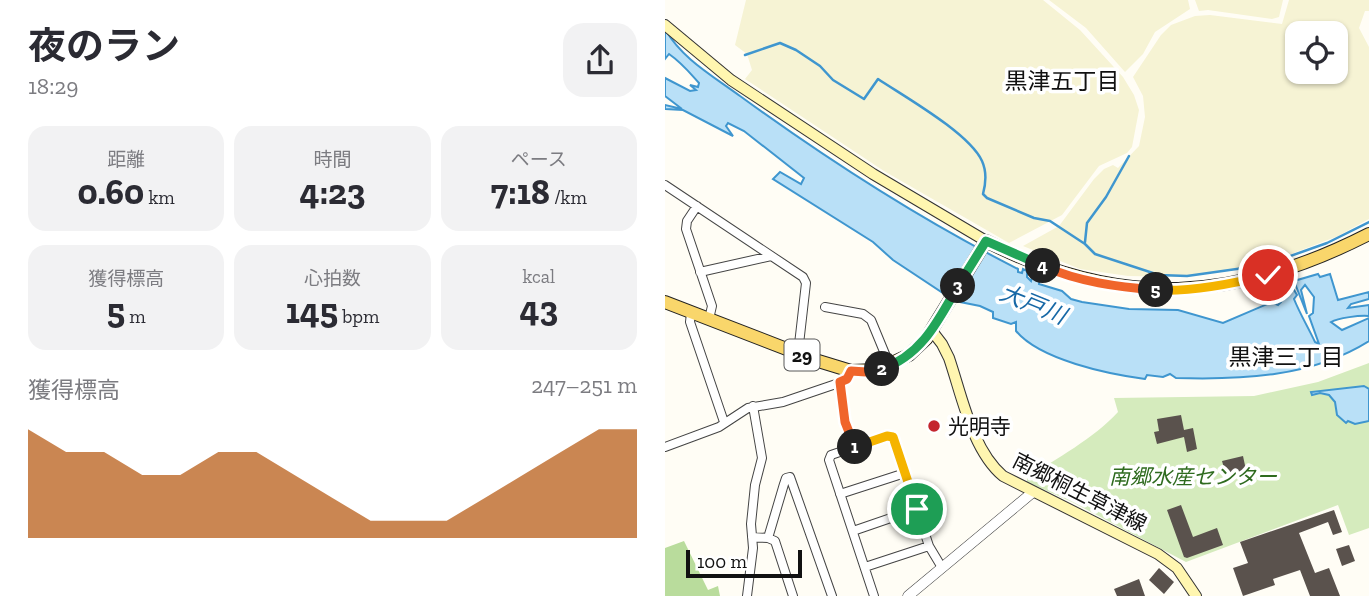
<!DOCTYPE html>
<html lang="ja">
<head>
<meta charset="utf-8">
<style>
	:root { --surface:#fff; --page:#f2f2f3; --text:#2b2b33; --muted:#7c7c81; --accent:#b45309 }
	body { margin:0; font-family:"Zilla Slab","Noto Sans JP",serif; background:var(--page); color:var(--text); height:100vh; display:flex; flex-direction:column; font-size:26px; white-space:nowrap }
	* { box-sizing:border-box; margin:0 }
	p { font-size:23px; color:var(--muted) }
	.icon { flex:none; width:38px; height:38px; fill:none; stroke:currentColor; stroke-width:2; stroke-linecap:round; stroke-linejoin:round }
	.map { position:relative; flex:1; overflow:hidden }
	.sheet { display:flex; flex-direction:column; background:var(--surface); width:665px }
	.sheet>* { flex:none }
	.controls { position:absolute; left:620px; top:21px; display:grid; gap:14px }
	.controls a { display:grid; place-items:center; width:63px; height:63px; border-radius:14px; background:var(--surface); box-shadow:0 2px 5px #0004; font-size:35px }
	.scale { position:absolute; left:21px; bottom:18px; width:116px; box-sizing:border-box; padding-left:7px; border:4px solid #111; border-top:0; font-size:19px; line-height:24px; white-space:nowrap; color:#111; -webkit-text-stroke:5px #fff; paint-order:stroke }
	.pin { position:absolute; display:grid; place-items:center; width:60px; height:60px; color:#fff; margin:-30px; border:4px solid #fff; border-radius:50%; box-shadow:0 2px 7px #0007 }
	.km { position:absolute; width:35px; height:35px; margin:-18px; border-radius:50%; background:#222; color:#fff; font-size:19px; line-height:35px; text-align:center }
	.round { display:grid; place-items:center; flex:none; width:74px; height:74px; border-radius:21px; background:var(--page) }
	.overview { display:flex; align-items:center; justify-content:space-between; height:119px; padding:0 28px }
	h1 { font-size:38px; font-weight:700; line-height:52px }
	.stats { display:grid; grid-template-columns:repeat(3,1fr); gap:10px; height:119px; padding:7px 28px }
	.stats div { display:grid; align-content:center; border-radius:18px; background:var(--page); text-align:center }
	.stats b { font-size:35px; font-weight:700 }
	.stats small { font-size:19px; font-weight:400 }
	.stats p { font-size:19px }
	.chart { height:196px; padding:14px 28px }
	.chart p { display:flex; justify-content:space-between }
	.chart svg { width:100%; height:126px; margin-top:7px; fill:var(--accent); opacity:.7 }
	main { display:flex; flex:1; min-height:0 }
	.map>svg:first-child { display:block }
	.farmland { fill:#f6f3d4; fill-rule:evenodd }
	.green { fill:#d5ebbd }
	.forest { fill:#b9dc9c }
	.water { fill:#b9e0f7; stroke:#3f96cf; stroke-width:2 }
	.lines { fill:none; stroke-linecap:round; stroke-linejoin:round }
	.stream { stroke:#3f96cf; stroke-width:2.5 }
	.building { fill:#5a524d }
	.minor-casing { stroke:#444; stroke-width:10 }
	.tertiary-casing { stroke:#444; stroke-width:11 }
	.secondary-casing { stroke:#333; stroke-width:12 }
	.primary-casing { stroke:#222; stroke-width:14 }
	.minor { stroke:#fff; stroke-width:8 }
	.tertiary { stroke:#fff; stroke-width:10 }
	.secondary { stroke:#fff6b0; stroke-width:10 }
	.primary { stroke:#f9d66b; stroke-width:12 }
	.split-1-casing { stroke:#fff; stroke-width:14 }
	.split-2-casing { stroke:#fff; stroke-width:14 }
	.split-3-casing { stroke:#fff; stroke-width:14 }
	.split-4-casing { stroke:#fff; stroke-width:14 }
	.split-5-casing { stroke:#fff; stroke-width:14 }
	.split-6-casing { stroke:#fff; stroke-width:14 }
	.split-1 { stroke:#f5b400; stroke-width:9 }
	.split-2 { stroke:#f0652b; stroke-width:9 }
	.split-3 { stroke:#22a559; stroke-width:9 }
	.split-4 { stroke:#22a559; stroke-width:9 }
	.split-5 { stroke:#f0652b; stroke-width:9 }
	.split-6 { stroke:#f5b400; stroke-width:9 }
	.poi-dot { fill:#c4262e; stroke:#fff; stroke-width:2.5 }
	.labels { text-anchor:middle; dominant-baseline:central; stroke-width:7; stroke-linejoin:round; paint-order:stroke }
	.shield { fill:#fff; stroke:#585858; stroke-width:2 }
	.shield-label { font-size:19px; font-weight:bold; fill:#111 }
	.poi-label { font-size:21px; fill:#111; stroke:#fff; text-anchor:start }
	.park-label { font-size:21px; font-style:italic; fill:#2f6b1f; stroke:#fff }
	.street-label { font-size:21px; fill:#111; stroke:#fff }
	.neighbourhood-label { font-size:23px; fill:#111; stroke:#fff }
	.water-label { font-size:23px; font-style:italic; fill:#1768a6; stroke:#fff }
</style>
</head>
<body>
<main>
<section class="sheet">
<div class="overview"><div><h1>夜のラン</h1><p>18:29</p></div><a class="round"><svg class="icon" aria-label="share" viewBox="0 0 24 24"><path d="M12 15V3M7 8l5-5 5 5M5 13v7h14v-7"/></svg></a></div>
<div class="stats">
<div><p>距離</p><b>0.60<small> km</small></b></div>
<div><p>時間</p><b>4:23</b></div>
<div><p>ペース</p><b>7:18<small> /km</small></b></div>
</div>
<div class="stats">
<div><p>獲得標高</p><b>5<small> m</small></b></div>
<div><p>心拍数</p><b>145<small> bpm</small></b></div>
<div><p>kcal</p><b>43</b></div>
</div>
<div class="chart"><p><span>獲得標高</span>247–251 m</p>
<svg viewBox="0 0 160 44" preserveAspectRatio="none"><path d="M0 44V6L10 14L20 14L30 22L40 22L50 14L60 14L70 22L80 30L90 38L100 38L110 38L120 30L130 22L140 14L150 6L160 6V44z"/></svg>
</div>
</section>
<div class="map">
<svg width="704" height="596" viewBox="0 0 704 596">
	<rect width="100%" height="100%" fill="#fffdf5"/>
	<path class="farmland" d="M81 0H378L415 30 458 77 469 95 474 110 467 147 462 153 434 166 397 215 344 243 219 171 80 79 87 70 82 54 70 45Z
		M384 0H523L525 9 490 32 478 54 460 72 421 28Z
		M530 0H618L614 17 607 19 543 10 534 11Z
		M624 0H704V11H700L694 28 704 47V219L673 236 621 256 572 269 513 277 463 276 415 269 358 246 394 226 429 179 439 169 448 165 453 168 474 146 480 117 478 96 468 77 496 35 506 25 530 16 545 15 617 24ZM632 33H670V72H632Z"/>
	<path class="green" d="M704 363V528L684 535 673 505 521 562 407 502 362 482V478C392 458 428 439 453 412L449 398 589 396 653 382Z"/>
	<path class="forest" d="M19 541 43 590 53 586 55 596H0V548Z"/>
	<path class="water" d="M0 29C17 59 48 76 75 96 163 160 256 220 353 269V272L357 273 358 269 362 271V277L366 281 368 273 375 277 374 284 397 291 406 299 417 302 464 309 513 310 558 323 607 302 613 305 616 302 613 294 606 293 625 283 632 295 629 299C635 314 643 327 650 342L654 344 644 316 648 313 649 297 640 285 636 290 642 314 629 281 653 274 655 277 665 274 673 300 704 292V299L686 304 683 308 704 305V316C695 315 673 318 666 322L677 330 704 318V341C647 377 577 380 511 378L505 374 498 377 482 375 480 379C443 374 375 360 351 331V322L346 324 328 318V312L315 306 290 301 228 260 208 242 108 179 115 172 136 184 139 178 79 131 63 123 61 126 68 136 18 110 0 109V105L17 109 0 96V78L25 91 31 90 25 85 33 87 34 83C24 72 17 63 4 54L0 59Z
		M699 386 704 389V421L690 424 683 421 681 423 672 415 670 402 664 395 655 393 647 395 646 392Z"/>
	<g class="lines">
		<path class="stream" d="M80 55 115 43 131 50 155 66 168 80 199 99 213 79C240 97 304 133 317 161 322 172 321 183 318 194L322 198 369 218 385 221 420 244 430 254 494 275 522 276 600 265 662 243 704 222
			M420 242 422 223 441 197 464 156"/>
	</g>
	<path class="building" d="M516 415 519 430 528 428 532 449 522 452 519 437 492 444 489 432 494 431 492 419Z
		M578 456 581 470 561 475 557 461Z
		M525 468 527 479 506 484 504 472Z
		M516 505 528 537 552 528 558 545 522 558 519 557 502 510Z
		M669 510 677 532 668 535 663 522 634 533 650 573 664 568 675 596H645L635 570 608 579 610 585 578 596 568 568 583 563 575 542Z
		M684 545 690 561 677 566 671 549Z
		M494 568 509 582 499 594 484 580Z
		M474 579 480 596H452L449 589Z"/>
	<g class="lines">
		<defs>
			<path id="minor" d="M0 185 138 277 141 283 133 353
				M32 206 22 221 21 229 47 306 44 319
				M35 272 106 256
				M160 307 198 314 206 320 225 366
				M26 313 25 322 59 422
				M175 381 180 422 189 447
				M0 447 54 427 83 408 118 402 168 385 182 379 186 371
				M175 494 240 473
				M188 531 252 509
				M87 537 103 538 110 541 128 596
				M103 538 119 484 121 478 125 477 167 596
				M200 567 264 546
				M82 596 88 548 86 524 90 485 97 458 88 406
				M209 596 164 460 166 455 222 436 228 437 264 546 276 566"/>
			<path id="tertiary" d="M243 596 368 492"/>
			<path id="secondary" d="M0 25 66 80 208 174 321 241
				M267 331 277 344 284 358C297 396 307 450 338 476L493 554 512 568 531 596"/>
			<path id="primary" d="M0 302 150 360 186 371 212 370 244 355 261 339 321 241C456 310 571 302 704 234"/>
		</defs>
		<use href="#minor" class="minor-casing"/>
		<use href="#tertiary" class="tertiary-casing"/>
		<use href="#secondary" class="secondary-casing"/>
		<use href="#primary" class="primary-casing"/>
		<use href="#minor" class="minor"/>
		<use href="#tertiary" class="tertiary"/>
		<use href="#secondary" class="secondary"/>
		<use href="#primary" class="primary"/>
	</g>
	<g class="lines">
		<defs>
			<path id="split-1" d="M190 447 222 436 228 437 252 509"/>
			<path id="split-2" d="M190 447 180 422 175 382 182 379 186 371 201 372 217 369"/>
			<path id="split-3" d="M217 369C257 355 273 321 293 286"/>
			<path id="split-4" d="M293 286 321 241 378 266"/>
			<path id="split-5" d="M378 266C414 282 453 287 491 290"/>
			<path id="split-6" d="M491 290C528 292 567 284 603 275"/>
		</defs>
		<use href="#split-1" class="split-1-casing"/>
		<use href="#split-2" class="split-2-casing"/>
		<use href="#split-3" class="split-3-casing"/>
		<use href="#split-4" class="split-4-casing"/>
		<use href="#split-5" class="split-5-casing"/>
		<use href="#split-6" class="split-6-casing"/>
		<use href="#split-1" class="split-1"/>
		<use href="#split-2" class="split-2"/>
		<use href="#split-3" class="split-3"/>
		<use href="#split-4" class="split-4"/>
		<use href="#split-5" class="split-5"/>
		<use href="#split-6" class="split-6"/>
	</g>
	<circle class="poi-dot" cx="269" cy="426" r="7"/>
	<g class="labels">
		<rect class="shield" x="119.5" y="339.5" width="35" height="31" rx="5"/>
		<g class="shield-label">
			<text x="137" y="355">29</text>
		</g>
		<g class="poi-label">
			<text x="283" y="426">光明寺</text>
		</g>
		<g class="park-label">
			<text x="528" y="476">南郷水産センター</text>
		</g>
		<g class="street-label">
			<text transform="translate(415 492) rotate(27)">南郷桐生草津線</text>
		</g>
		<g class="neighbourhood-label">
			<text x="397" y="81">黒津五丁目</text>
			<text x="621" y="357">黒津三丁目</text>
		</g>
		<g class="water-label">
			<text transform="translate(368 304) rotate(22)">大戸川</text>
		</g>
	</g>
</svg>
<div class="controls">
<a><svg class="icon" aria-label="locate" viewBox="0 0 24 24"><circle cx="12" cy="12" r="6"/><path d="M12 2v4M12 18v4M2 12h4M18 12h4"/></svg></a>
</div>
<div class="scale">100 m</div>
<div class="pin" style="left:252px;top:509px;background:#1e9e55"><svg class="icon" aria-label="arrive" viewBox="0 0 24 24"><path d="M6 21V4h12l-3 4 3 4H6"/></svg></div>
<div class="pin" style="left:603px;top:275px;background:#d93025"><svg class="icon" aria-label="check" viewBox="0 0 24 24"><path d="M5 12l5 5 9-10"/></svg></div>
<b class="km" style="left:190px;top:447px">1</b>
<b class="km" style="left:217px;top:369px">2</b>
<b class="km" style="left:293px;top:286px">3</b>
<b class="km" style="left:378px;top:266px">4</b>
<b class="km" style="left:491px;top:290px">5</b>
</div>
</main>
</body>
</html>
